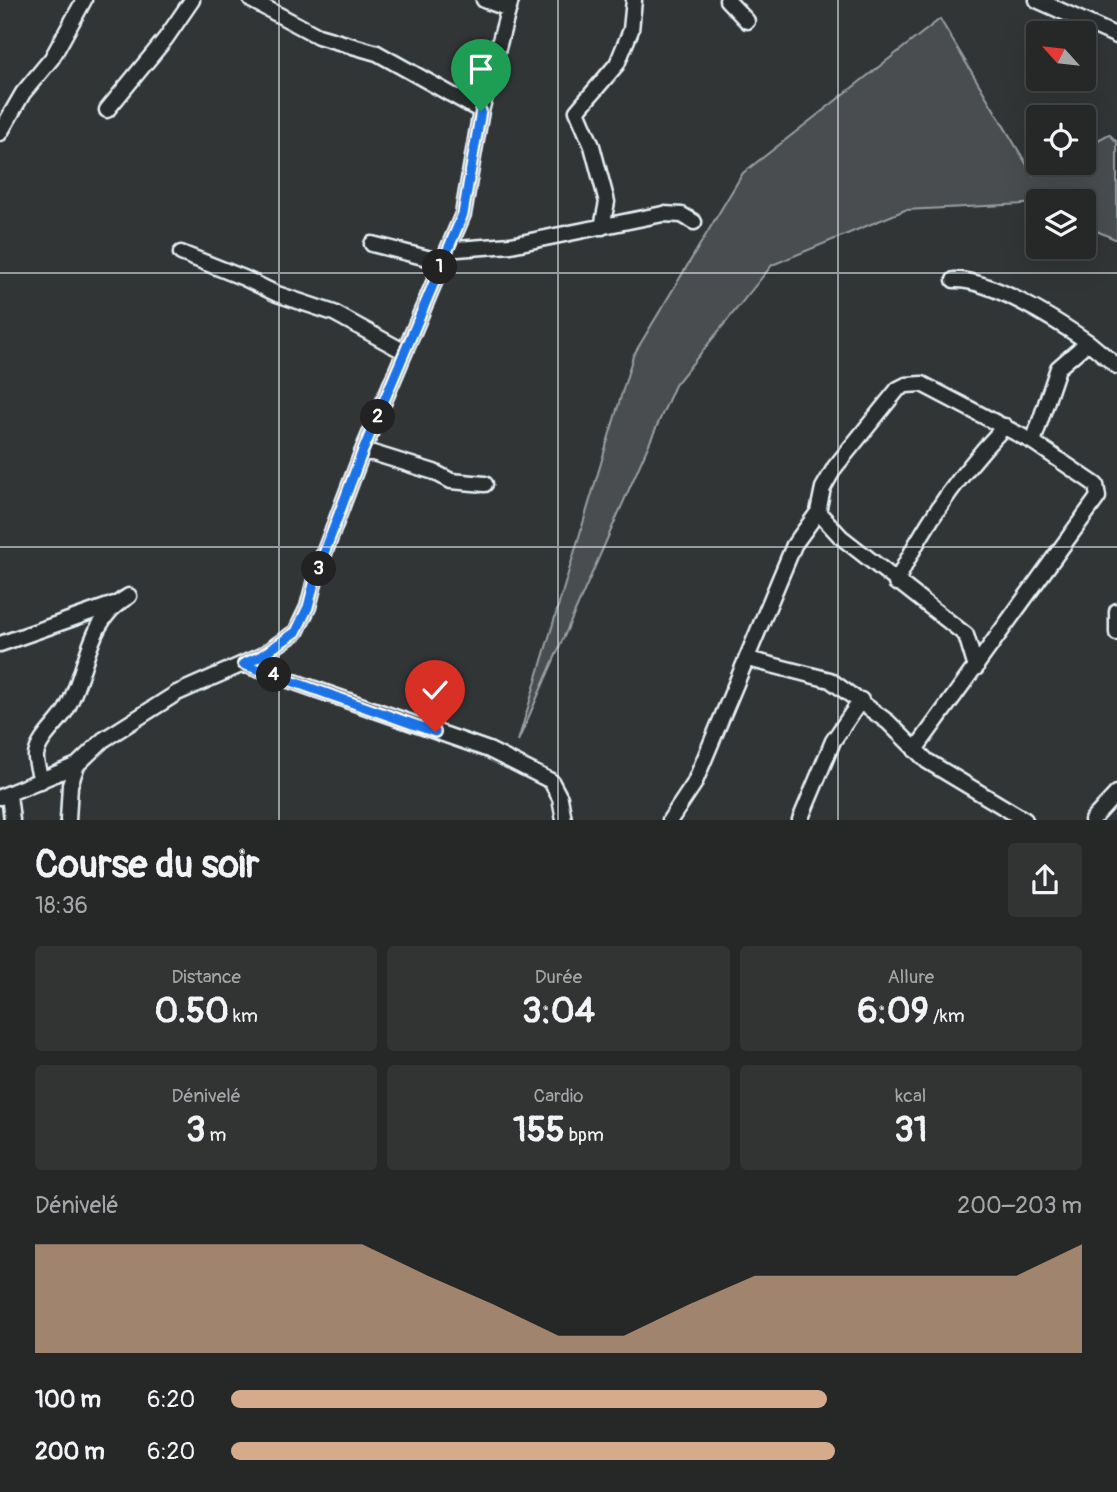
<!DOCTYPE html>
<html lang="fr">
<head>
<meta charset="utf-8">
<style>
	:root { --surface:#262828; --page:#323434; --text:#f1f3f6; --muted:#a4a6a8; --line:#424445; --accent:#d6ab8b }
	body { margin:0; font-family:Pangolin,sans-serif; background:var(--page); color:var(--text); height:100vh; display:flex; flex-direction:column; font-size:26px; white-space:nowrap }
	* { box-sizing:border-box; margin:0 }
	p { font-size:23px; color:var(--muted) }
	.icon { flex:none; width:38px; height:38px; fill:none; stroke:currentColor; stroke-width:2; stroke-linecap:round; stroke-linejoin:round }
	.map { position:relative; height:820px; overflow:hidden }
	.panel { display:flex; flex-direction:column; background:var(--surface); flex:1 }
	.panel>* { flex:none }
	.needle { width:46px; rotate:297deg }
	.fabs { position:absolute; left:1026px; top:21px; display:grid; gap:14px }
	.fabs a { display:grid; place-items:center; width:70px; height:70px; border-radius:7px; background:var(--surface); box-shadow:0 7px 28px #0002,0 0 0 2px var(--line); font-size:35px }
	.pin { position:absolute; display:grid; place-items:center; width:60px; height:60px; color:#fff; margin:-72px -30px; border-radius:50% 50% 50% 0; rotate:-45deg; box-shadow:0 0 7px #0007 }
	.pin .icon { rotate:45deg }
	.km { position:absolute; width:35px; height:35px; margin:-18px; border-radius:50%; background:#222; color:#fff; font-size:19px; line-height:35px; text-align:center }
	.round { display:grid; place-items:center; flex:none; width:74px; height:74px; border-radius:7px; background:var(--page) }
	.headline { display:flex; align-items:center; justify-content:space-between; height:119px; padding:0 35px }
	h1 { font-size:38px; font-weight:700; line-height:52px }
	.metrics { display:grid; grid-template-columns:repeat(3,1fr); gap:10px; height:119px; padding:7px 35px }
	.metrics div { display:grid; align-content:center; border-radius:7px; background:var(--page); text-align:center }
	.metrics b { font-size:35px; font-weight:700 }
	.metrics small { font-size:19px; font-weight:400 }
	.metrics p { font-size:19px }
	.chart { height:196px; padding:14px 35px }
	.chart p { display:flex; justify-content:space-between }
	.chart svg { width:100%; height:126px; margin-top:7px; fill:var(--accent); opacity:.7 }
	ul { padding:0 35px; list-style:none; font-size:23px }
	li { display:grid; grid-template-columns:112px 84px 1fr; align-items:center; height:52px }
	li i { height:18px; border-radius:9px; background:var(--accent) }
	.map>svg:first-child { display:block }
	.green { fill:#494d4f; stroke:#989fa4; stroke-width:2 }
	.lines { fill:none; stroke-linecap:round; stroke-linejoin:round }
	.minor-casing { stroke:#e8f1f8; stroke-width:19 }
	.minor { stroke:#2a2d2e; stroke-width:14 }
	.route-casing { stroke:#fff; stroke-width:14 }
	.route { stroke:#1a73e8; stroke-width:9 }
	.grid { fill:none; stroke:#e8f1f8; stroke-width:2; stroke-opacity:0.55 }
</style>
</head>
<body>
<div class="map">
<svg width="1117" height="820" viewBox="0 0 1117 820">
	<rect width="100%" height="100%" fill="#323536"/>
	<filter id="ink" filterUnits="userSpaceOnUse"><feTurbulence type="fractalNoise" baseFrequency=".0143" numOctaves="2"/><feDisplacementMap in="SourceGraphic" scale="14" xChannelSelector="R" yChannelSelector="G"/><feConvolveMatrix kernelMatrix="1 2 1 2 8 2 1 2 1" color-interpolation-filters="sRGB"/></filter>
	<g filter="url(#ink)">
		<path class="green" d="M940 19 1033 175 1056 163H1083V148L1109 134 1117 142V240L1083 225V201L905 210 772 265 675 385 518 741 633 356 743 173Z"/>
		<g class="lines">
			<defs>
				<path id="minor" d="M251 0 318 36 377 53 481 111
					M484 0 509 9
					M727 0 747 21
					M1037 0 1117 36
					M107 110 166 38 192 0
					M0 133 23 93 52 58 84 0
					M602 227 607 202 592 146 577 111 617 64 631 30 634 0
					M372 244 443 262
					M450 246 457 249 511 245 663 214 682 215 694 222
					M181 253 244 278 277 294 334 313 403 351
					M954 280C991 279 1057 321 1088 342
					M362 453H373L434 472 451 481 485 484
					M818 512 841 537 966 635 976 668
					M896 583C924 523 960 473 1005 426
					M1117 611V633
					M0 644 114 604
					M748 659 830 680 888 722 927 761 1025 820
					M243 664 489 750 551 781 560 798 564 820
					M915 750 1098 497 1096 485 1033 442 1058 368 1088 342 1117 366
					M41 781C40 774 35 762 36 755 39 738 58 724 66 710 88 672 86 619 129 596
					M9 795 12 820
					M0 797 77 765
					M68 820 70 785 77 765 103 740 177 693 261 656 296 632 308 607 317 572 362 453 463 214 481 111 511 0
					M670 820 694 784 794 545 818 512 823 488 835 467 898 389 906 385 922 384 1033 442
					M800 820 833 741 861 700
					M1092 820 1117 793"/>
			</defs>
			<use href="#minor" class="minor-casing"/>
			<use href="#minor" class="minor"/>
		</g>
	</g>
	<g class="lines" filter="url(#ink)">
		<defs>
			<path id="route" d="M435 732 243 664 261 656 296 632 308 607 317 572 362 453 463 214 481 111"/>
		</defs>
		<use href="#route" class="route-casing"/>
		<use href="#route" class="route"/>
	</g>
	<path class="grid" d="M279 0V820M558 0V820M838 0V820M0 273H1117M0 547H1117"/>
</svg>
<div class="fabs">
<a><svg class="needle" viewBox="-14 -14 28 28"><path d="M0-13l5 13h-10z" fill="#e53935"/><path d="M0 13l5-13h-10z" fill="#a4a6a8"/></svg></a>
<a><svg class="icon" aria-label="locate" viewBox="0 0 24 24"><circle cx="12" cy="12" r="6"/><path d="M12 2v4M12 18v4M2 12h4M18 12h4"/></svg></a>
<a><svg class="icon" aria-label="layers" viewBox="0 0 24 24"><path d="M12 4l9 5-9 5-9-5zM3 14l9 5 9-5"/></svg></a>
</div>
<div class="pin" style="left:481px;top:111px;background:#1e9e55"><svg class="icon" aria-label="arrive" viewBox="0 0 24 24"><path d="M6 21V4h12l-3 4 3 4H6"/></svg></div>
<div class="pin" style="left:435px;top:732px;background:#d93025"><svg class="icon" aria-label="check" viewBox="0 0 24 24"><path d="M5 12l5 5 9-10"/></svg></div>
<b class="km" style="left:440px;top:267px">1</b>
<b class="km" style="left:378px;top:417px">2</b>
<b class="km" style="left:319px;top:569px">3</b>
<b class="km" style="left:274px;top:675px">4</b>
</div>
<section class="panel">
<div class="headline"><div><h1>Course du soir</h1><p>18:36</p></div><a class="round"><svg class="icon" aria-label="share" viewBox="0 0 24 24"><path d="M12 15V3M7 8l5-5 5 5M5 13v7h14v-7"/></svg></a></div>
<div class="metrics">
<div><p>Distance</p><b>0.50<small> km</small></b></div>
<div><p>Durée</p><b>3:04</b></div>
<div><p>Allure</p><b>6:09<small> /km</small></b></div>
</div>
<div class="metrics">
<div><p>Dénivelé</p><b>3<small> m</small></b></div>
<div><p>Cardio</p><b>155<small> bpm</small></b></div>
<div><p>kcal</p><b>31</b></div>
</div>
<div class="chart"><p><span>Dénivelé</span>200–203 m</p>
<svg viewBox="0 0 160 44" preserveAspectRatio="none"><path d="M0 44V6L10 6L20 6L30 6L40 6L50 6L60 17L70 27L80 38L90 38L100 27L110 17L120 17L130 17L140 17L150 17L160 6V44z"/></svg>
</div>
<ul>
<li><b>100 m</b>6:20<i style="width:70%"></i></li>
<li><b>200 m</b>6:20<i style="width:71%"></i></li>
</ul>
</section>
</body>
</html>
